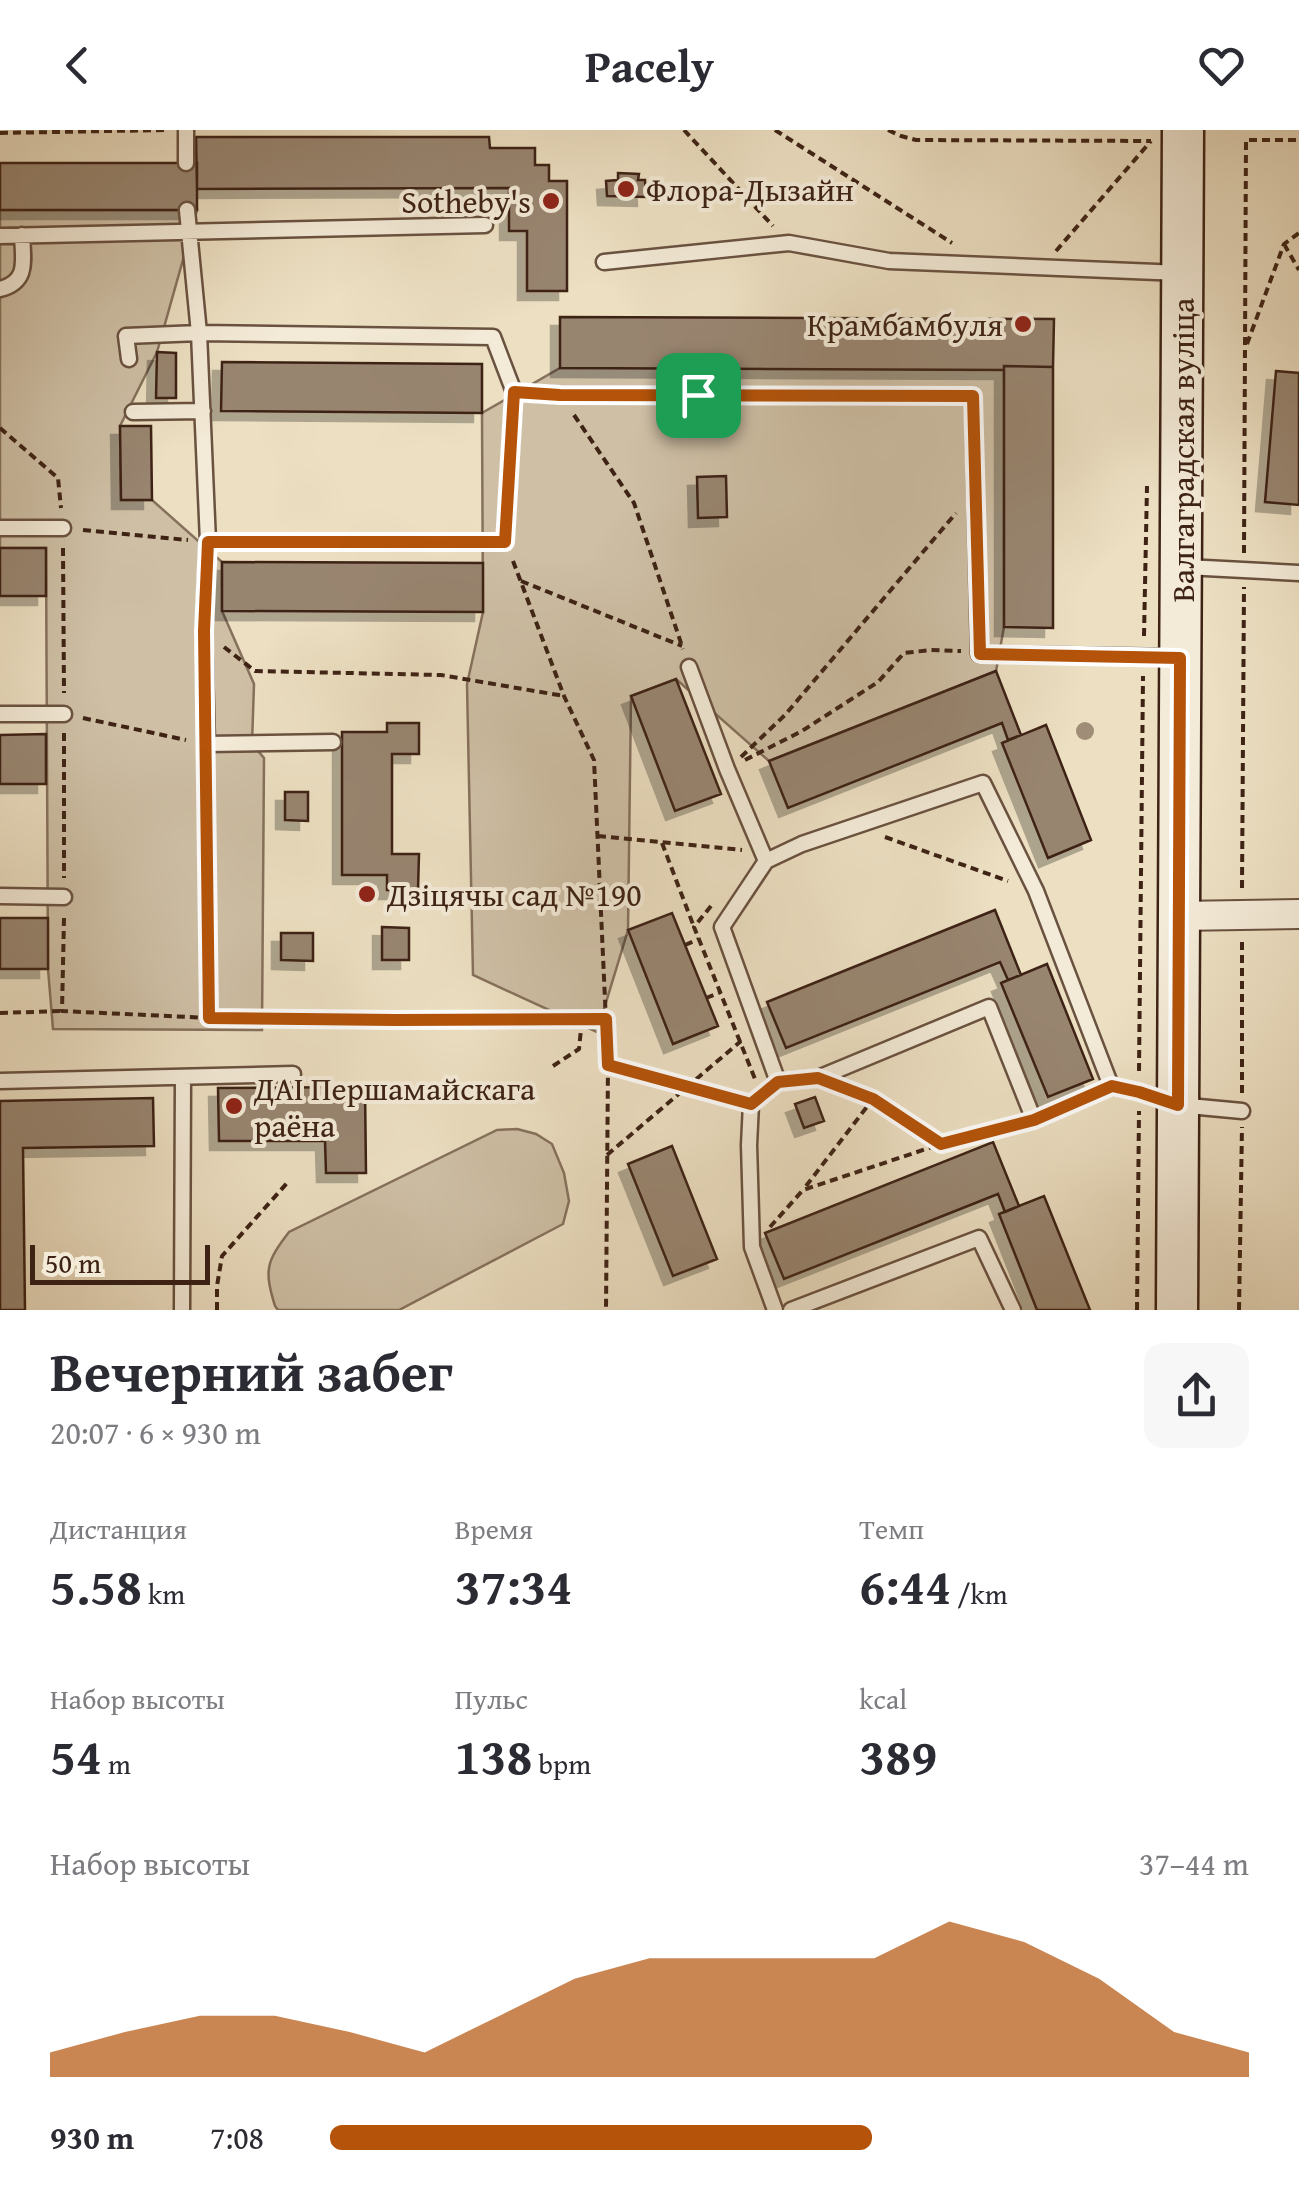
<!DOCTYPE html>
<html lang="ru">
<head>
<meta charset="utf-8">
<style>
	:root { --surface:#fff; --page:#f7f7f7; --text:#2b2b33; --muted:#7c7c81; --accent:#b45309 }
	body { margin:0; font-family:"Gentium Book Plus",serif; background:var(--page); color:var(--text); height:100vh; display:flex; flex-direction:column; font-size:38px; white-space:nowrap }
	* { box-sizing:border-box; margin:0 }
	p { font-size:32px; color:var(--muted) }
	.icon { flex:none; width:55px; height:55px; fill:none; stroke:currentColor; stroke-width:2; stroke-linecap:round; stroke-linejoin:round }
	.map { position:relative; height:1180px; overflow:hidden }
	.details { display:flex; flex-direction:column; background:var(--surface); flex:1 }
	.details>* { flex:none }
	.scale { position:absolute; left:30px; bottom:25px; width:180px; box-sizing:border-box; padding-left:10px; border:5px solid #3e2315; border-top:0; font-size:28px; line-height:35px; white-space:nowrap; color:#3e2315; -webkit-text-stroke:8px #f3ead7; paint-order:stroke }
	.pin { position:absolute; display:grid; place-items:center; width:85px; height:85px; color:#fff; margin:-42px; border-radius:20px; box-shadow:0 5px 15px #0006 }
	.round { display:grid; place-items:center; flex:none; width:105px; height:105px; border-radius:20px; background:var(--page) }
	.headline { display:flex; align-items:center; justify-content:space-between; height:170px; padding:0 50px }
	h1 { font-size:55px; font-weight:700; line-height:75px }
	.metrics { display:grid; grid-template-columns:repeat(3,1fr); gap:15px; height:170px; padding:10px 50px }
	.metrics div { display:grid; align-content:center }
	.metrics b { font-size:50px; font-weight:700 }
	.metrics small { font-size:28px; font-weight:400 }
	.metrics p { font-size:28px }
	.chart { height:280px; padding:20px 50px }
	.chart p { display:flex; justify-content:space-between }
	.chart svg { width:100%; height:180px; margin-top:10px; fill:var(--accent); opacity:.7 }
	ul { padding:0 50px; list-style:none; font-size:32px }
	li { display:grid; grid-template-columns:160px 120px 1fr; align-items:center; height:75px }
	li i { height:25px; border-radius:12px; background:var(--accent) }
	header { display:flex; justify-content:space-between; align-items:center; height:130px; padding:0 50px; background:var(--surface); font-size:45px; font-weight:700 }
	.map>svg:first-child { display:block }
	.green { fill:#cebfa5; stroke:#86715d; stroke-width:2.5 }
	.building { fill:#98856f; stroke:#3e2315; stroke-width:2.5; filter:url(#shadow) }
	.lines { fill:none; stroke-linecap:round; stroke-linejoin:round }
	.lane-casing { stroke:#6a5240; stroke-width:19 }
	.street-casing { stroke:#6a5240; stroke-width:32 }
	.secondary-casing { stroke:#3e2315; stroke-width:45 }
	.path { stroke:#3e2315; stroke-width:4; stroke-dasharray:8 5; stroke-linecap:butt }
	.lane { stroke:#f3ead7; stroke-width:14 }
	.street { stroke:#f3ead7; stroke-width:28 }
	.secondary { stroke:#f3ead7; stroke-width:40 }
	.tree { fill:#a08d77 }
	.route-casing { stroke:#fff; stroke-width:20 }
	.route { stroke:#b45309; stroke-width:12 }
	.poi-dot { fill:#8f2418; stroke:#f3ead7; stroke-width:4 }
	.labels { text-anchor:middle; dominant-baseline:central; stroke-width:8; stroke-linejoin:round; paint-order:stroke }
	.poi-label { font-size:32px; fill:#3e2315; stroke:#f3ead7; text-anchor:start }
	.street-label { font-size:32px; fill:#3e2315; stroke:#f3ead7 }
</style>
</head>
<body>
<header><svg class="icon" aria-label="back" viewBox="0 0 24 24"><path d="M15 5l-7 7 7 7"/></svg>Pacely<svg class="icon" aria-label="heart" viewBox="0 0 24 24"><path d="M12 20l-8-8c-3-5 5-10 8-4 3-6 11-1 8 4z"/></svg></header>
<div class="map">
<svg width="1299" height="1180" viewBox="0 0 1299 1180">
	<defs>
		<filter id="shadow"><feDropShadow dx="-9" dy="9" stdDeviation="0" flood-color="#0004"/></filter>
	</defs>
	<rect width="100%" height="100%" fill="#ecdfc2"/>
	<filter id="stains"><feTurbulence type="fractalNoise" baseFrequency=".002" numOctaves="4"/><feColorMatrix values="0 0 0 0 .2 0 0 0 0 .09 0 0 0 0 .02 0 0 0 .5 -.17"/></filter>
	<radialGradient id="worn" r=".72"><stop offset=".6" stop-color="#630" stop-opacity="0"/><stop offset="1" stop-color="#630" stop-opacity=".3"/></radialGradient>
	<path class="green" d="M0 80H197L157 222 120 296 121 370H152L222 432V481L254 554 252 614 264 628 262 900 53 899 48 839 46 418H0Z
		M1004 236V497L996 541 769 631 676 549 631 566 628 800 597 902 473 845 467 554 483 482 482 283 560 238Z
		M517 999 536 1004 552 1014 564 1043 569 1071 563 1094 399 1180H278L275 1176C264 1140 266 1132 289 1102L497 1000Z"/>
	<path class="building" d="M196 7H489L490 18H535V35H549V51H567V161H527V101H509V58L197 59Z
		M0 33H197V80H0Z
		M618 43 639 44 638 50H645L646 67 607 66 606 51 618 50Z
		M560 187 1054 189 1053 237 1004 236V240L560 238Z
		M157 222 176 223V268H156Z
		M222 232 482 234V283L221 281Z
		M1004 236 1053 237V498L1004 497Z
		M1276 241 1299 243V375L1265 372Z
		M120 296H151L152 370H121Z
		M726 346 727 387 698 388 697 347Z
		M0 418H46V466H0Z
		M222 432 483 433V482L222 481Z
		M996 541 1021 605 1008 610 1002 593 788 678 769 631Z
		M676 549 721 664 675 681 631 566Z
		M387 593H419V624H392V724H419L418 760H387V745H342V602H387Z
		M1046 595 1091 710 1048 728 1002 613Z
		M46 604V654H0V605Z
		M285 662H308V691L285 690Z
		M995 780 1021 845 1008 850 1000 832 786 918 767 872Z
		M672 783 718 896 673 914 628 800Z
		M0 788H48V839H0Z
		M382 797 409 798V830H382Z
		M281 803H313V831L281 830Z
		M1047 834 1093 949 1048 967 1001 853Z
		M365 957 366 1043H326L325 1011H219L218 958Z
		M815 967 824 991 804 998 795 974Z
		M153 968 154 1016 23 1018 25 1180H0V971Z
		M993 1012 1019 1076 1005 1082 998 1064 784 1149 765 1103Z
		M672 1016 717 1129 673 1146 628 1034Z
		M1044 1066 1090 1180H1037L999 1084Z"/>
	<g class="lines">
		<defs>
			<path id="lane" d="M186 0V33
				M187 80 199 203 208 412 204 501 207 614 333 612
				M0 106 485 95
				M604 132 789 113 889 131 1181 143
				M0 159C29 152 23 130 22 105
				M129 229 126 206 199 203 493 207 514 262 505 412H208
				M514 262 560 265 973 266 979 524 1177 527
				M133 282 203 281
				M0 398H63
				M1186 437 1299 443
				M689 537 727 639 766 731
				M0 584H64
				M0 766 64 767
				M0 951 293 944
				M778 952 722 797 766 731 802 714 983 653 1036 761 1111 956
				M182 1180 183 947
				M775 1180 752 1117 749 1015 751 974 778 952 818 948 989 877 1034 990 1111 956 1139 962 1178 975 1242 981
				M791 1180 979 1108 1013 1180"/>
			<path id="street" d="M1179 786 1299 784"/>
			<path id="secondary" d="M1177 1180 1183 0"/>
		</defs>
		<use href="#lane" class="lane-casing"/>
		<use href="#street" class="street-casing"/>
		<use href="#secondary" class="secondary-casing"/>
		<path class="path" d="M684 0 773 96
			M775 0 952 113
			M888 0 901 6 916 10 1151 11
			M0 3 165 0
			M1284 114 1299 140
			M1056 121 1151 11
			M1247 214 1284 114 1299 103
			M574 285 634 373 683 519
			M0 298 58 348 61 378
			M83 400 188 410
			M63 418 64 563
			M1244 423 1246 10H1299
			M513 431 564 566 594 630 608 935 606 1180
			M521 451 682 516
			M1144 506 1147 356
			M224 517 255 541 441 545 564 566
			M83 588 186 610
			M64 603V748
			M741 627 785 585 956 383
			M745 630 802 601 878 552 904 523 931 520 961 521
			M207 632 209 888 396 890 606 889
			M598 706 742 720
			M885 707 1008 751
			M662 713 694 797
			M1242 758 1244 457
			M711 776 694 797 755 949
			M64 788 62 881 209 888
			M1242 812V963
			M685 815 699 809
			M706 868 721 862
			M0 883 62 881
			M608 935 734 970
			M553 936 579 919 582 889
			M1139 941 1143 546
			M843 957 873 969 941 1014 1015 995
			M607 1025 741 911
			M806 1056 873 969
			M770 1097 803 1060 941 1014
			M217 1180V1156L222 1126 288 1052
			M1137 1180 1139 981
			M1239 1180 1242 997"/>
		<use href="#lane" class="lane"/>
		<use href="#street" class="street"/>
		<use href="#secondary" class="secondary"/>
	</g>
	<circle class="tree" cx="1085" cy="601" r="9"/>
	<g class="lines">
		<defs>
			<path id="route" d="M514 262 560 265 973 266 980 524 1180 528 1178 975 1139 962 1112 956 1034 990 941 1014 873 969 818 948 778 952 751 974 608 935 606 889 396 890 209 888 204 501 208 412H505Z"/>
		</defs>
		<use href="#route" class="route-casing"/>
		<use href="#route" class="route"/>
	</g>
	<g class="poi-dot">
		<circle cx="626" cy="59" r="10"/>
		<circle cx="551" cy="71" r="10"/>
		<circle cx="1023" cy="194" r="10"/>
		<circle cx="367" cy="764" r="10"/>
		<circle cx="234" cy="976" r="10"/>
	</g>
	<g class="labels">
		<g class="poi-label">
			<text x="646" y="59">Флора-Дызайн</text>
			<text x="531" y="71" text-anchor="end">Sotheby's</text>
			<text x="1003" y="194" text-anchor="end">Крамбамбуля</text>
			<text x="387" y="764">Дзіцячы сад №190</text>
			<text x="254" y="958">ДАІ Першамайскага<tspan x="254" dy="37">раёна</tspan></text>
		</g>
		<g class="street-label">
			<text transform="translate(1182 320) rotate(-90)">Валгаградская вуліца</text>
		</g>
	</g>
	<rect width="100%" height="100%" filter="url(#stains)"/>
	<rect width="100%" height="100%" fill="url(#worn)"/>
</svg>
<div class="scale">50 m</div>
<div class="pin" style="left:698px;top:265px;background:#1e9e55"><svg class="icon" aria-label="arrive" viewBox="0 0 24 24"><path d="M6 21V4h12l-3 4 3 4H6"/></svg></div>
</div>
<section class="details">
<div class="headline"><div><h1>Вечерний забег</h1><p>20:07 · 6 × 930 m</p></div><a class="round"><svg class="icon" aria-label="share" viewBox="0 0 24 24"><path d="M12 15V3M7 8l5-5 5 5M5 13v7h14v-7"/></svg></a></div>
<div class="metrics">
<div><p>Дистанция</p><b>5.58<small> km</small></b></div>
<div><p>Время</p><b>37:34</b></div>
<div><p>Темп</p><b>6:44<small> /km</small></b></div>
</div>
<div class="metrics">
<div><p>Набор высоты</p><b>54<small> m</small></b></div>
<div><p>Пульс</p><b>138<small> bpm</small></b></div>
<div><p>kcal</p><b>389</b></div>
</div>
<div class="chart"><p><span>Набор высоты</span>37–44 m</p>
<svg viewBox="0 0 160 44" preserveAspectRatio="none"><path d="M0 44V38L10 33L20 29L30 29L40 33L50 38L60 29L70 20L80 15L90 15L100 15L110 15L120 6L130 11L140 20L150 33L160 38V44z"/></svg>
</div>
<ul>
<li><b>930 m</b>7:08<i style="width:59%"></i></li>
</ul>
</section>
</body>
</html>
